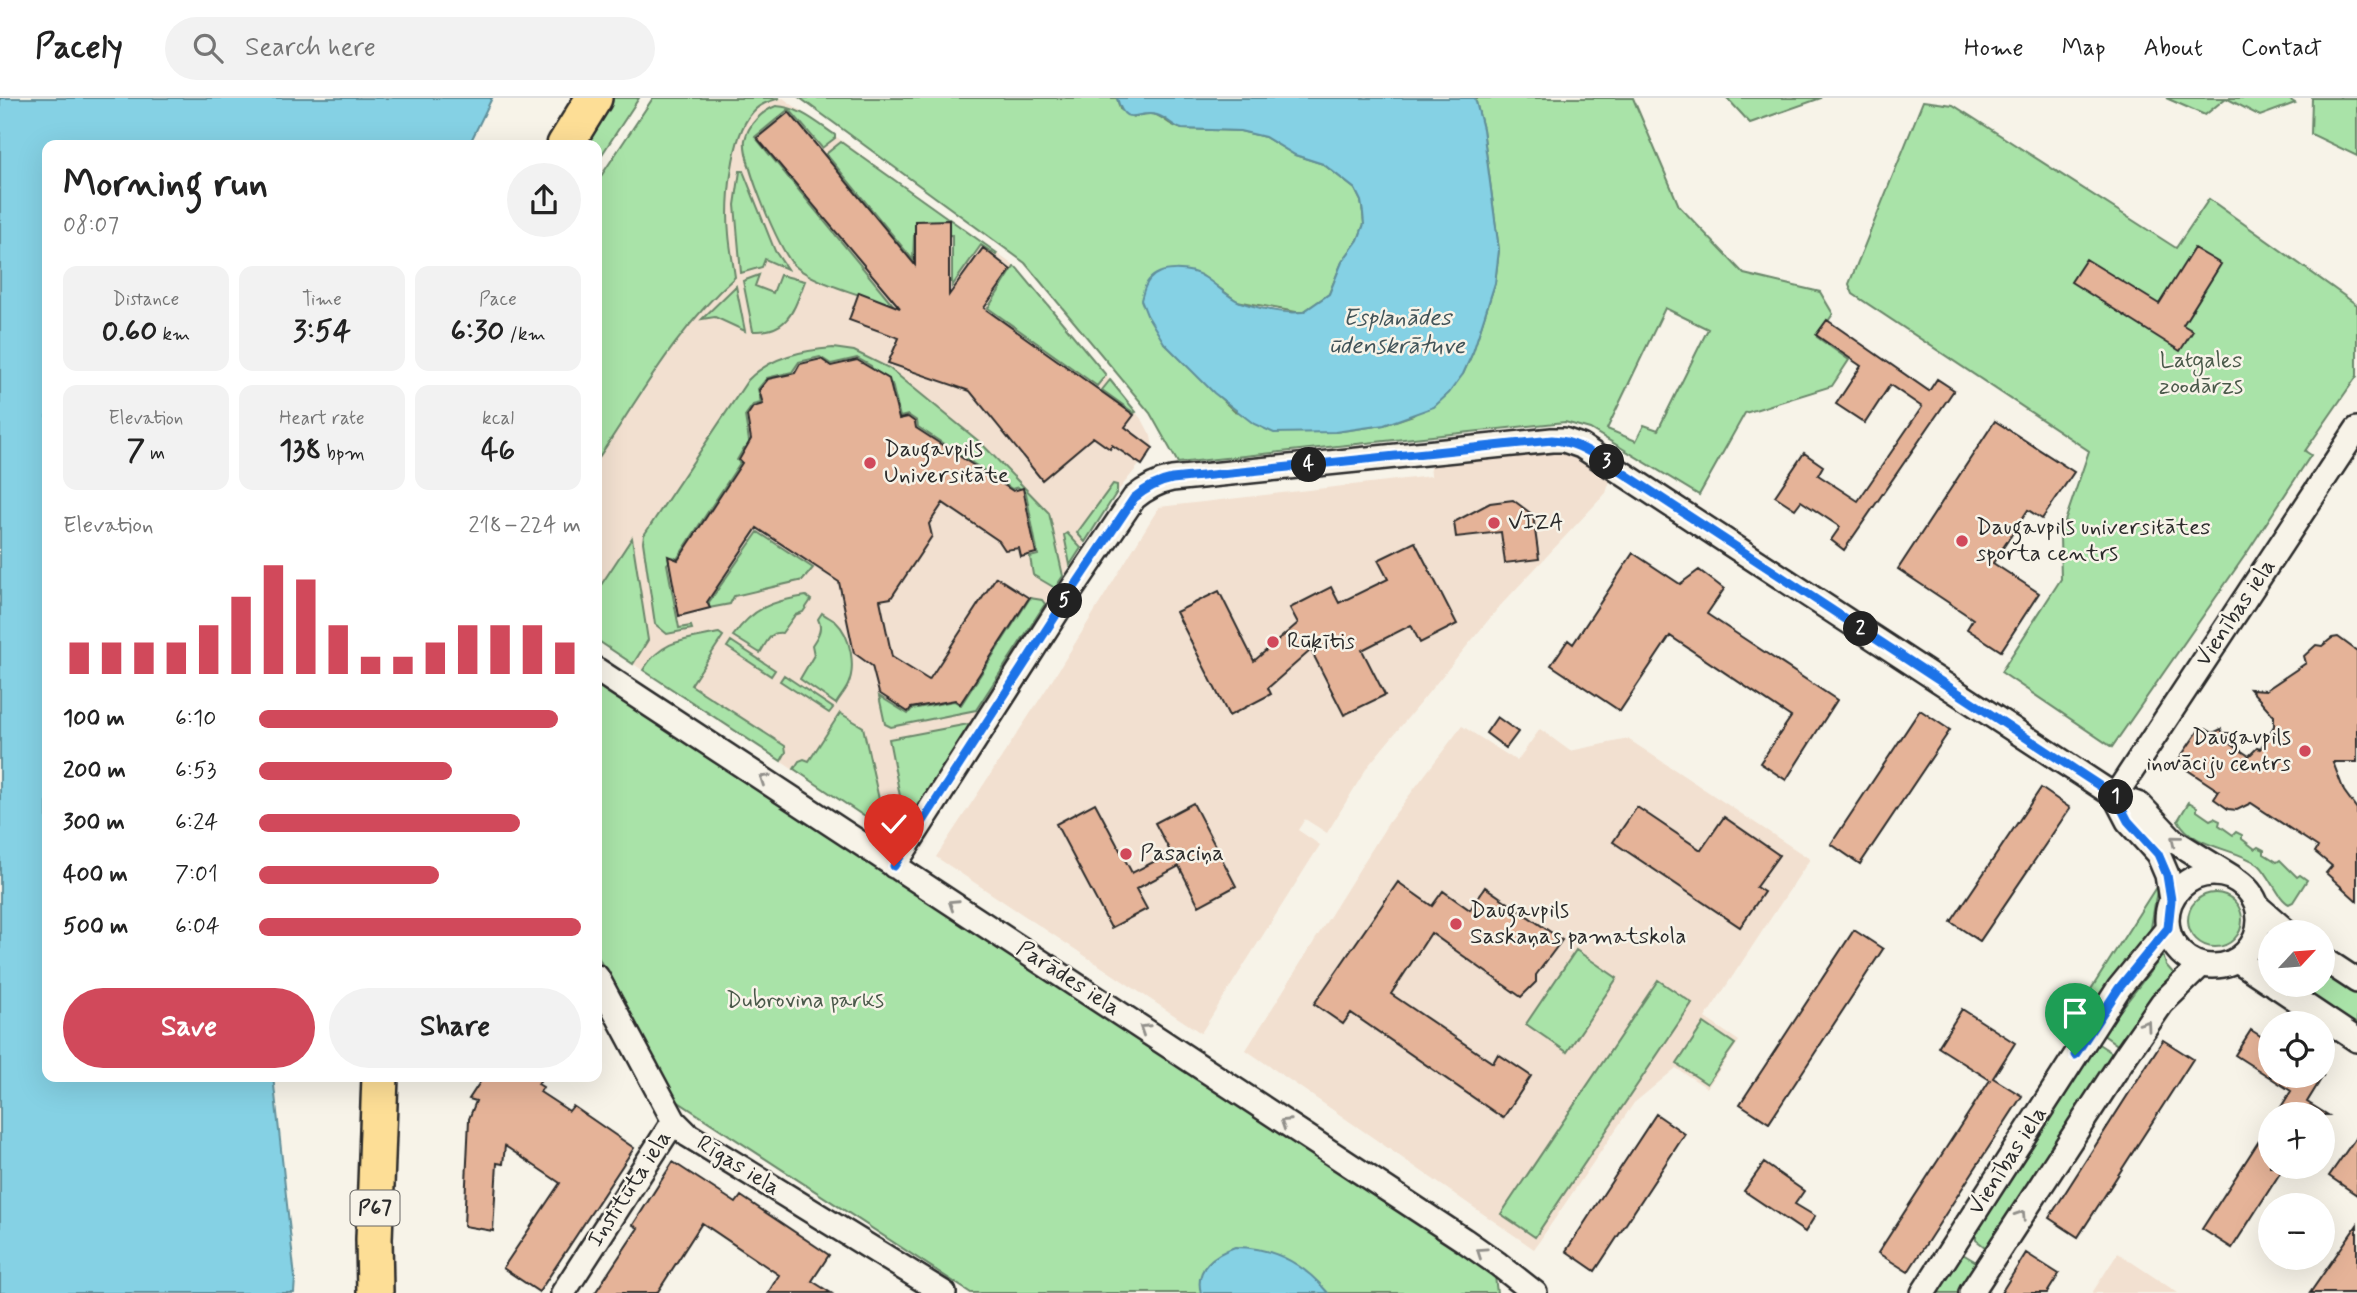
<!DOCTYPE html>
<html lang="en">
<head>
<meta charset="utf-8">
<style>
	:root { --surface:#fff; --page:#f2f2f2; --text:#222; --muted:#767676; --line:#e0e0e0; --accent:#d1495b }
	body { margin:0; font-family:Mynerve,sans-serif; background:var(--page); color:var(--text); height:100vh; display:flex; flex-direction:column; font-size:26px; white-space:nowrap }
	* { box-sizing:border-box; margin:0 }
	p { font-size:23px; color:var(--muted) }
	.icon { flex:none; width:38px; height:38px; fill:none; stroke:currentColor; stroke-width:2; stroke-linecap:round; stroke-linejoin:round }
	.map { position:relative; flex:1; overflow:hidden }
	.details { position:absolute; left:42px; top:42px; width:560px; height:942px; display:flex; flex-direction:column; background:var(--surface); border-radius:14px; box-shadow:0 7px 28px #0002 }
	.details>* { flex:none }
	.needle { width:46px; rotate:64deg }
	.tools { position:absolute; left:2258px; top:822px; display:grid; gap:14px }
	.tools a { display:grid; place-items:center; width:77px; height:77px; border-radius:50%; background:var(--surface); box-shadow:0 7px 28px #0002; font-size:35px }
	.pin { position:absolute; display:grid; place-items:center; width:60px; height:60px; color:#fff; margin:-72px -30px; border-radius:50% 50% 50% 0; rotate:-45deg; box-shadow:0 0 7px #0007 }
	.pin .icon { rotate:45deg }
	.km { position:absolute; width:35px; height:35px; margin:-18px; border-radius:50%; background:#222; color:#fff; font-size:19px; line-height:35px; text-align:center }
	.round { display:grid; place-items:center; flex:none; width:74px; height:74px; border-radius:37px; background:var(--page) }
	.summary { display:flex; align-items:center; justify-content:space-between; height:119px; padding:0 21px }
	h1 { font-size:38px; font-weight:800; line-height:52px }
	.stats { display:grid; grid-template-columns:repeat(3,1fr); gap:10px; height:119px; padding:7px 21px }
	.stats div { display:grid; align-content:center; border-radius:14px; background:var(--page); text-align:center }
	.stats b { font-size:30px; font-weight:800 }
	.stats small { font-size:19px; font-weight:400 }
	.stats p { font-size:19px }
	.chart { height:196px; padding:14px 21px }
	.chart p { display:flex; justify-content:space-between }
	.chart svg { width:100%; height:126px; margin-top:7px; stroke:var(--accent); stroke-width:6 }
	.button { display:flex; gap:14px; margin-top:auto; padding:14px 21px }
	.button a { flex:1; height:80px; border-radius:42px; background:var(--accent); color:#fff; font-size:28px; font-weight:800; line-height:80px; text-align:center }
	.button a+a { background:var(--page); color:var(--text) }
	ul { padding:0 21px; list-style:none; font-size:23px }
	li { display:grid; grid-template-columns:112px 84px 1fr; align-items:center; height:52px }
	li i { height:18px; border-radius:9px; background:var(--accent) }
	header { display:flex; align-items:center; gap:42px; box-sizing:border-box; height:98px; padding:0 35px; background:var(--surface); border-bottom:2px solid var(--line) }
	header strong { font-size:33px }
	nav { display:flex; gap:38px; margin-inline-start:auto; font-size:24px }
	.search { width:490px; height:63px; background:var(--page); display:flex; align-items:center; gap:18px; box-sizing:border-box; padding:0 24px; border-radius:38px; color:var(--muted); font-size:26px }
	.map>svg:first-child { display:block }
	.built { fill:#f2e0d0 }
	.green { fill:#a9e3a8; stroke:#6a876a; stroke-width:2; fill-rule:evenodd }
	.water { fill:#85d1e4; stroke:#618f9a; stroke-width:2 }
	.building { fill:#e5b398; stroke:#2b2b2b; stroke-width:2 }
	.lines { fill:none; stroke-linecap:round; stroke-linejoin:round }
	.minor-casing { stroke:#2b2b2b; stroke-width:28 }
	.primary-casing { stroke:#2b2b2b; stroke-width:40 }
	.minor { stroke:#f7f3e8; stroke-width:23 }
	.primary { stroke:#fdde96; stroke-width:35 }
	.oneway { stroke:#918f8a }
	.route-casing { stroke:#fff; stroke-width:14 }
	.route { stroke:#1a73e8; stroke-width:9 }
	.poi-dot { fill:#d1495b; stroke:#f7f3e8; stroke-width:2.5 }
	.labels { text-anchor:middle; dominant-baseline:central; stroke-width:5; stroke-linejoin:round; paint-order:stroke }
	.shield { fill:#f7f3e8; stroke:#686764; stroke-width:2 }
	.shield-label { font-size:21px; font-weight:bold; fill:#2b2b2b }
	.park-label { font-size:23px; fill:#4a594a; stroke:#f7f3e8 }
	.poi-label { font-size:23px; fill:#2b2b2b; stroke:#f7f3e8; text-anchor:start }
	.street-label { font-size:23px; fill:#2b2b2b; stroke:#f7f3e8 }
	.water-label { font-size:24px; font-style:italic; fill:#425459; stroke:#f7f3e8 }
</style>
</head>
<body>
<header>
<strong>Pacely</strong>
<div class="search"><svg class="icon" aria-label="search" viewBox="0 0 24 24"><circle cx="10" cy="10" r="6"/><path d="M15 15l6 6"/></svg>Search here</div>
<nav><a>Home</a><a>Map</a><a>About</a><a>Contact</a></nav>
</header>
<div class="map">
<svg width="2357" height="1195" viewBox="0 0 2357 1195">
	<rect width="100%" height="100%" fill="#f7f3e8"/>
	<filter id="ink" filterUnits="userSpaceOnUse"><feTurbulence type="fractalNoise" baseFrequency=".0143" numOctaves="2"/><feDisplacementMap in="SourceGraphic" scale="14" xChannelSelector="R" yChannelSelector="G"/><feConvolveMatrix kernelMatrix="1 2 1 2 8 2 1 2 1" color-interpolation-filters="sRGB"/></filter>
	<g filter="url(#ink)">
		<path class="built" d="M783 0 1017 170 1143 323 1151 338 1153 350 1117 394 977 612 974 625 909 726 886 733 597 542V362L686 230 741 33 752 14 767 4Z
			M1551 352 1565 354 1581 360 1606 376 1610 383 1606 395 1500 508 1368 668 1327 735 1305 721 1298 732 1320 747 1201 935 936 759 1053 581 1159 409 1431 378 1430 365Z
			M1462 628 1517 663 1540 631 1570 653 1628 641 1810 761 1705 920 1739 943 1707 990 1676 970 1634 1005 1534 1151 1246 952 1389 724Z
			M2118 1155 2178 1195H2092Z"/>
		<path class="green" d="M608 0H639L597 64V47H577Z
			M653 0H780C770 3 759 6 752 15 731 38 726 105 729 136 730 150 733 164 735 179 678 229 639 300 597 362V84Z
			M800 0H1117L1120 11 1133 19C1165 10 1158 24 1182 31L1240 33 1265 39 1295 57 1323 66 1355 91 1361 103 1363 115 1364 126 1358 142 1342 164 1329 196 1303 214H1296L1237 203 1201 177 1164 245 1234 313 1335 334 1384 327 1413 317 1463 276 1473 254 1495 185 1499 152 1483 31 1475 0H1633L1679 108 1744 176 1820 194 1833 216 1817 239 1849 262 1832 288 1745 315 1699 397 1590 331 1565 324 1178 365 1150 315 1025 165ZM1665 210 1708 231 1658 332 1644 327 1636 343 1607 331Z
			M1727 0H1821L1750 25Z
			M2166 0H2287L2295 5 2260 18 2226 0 2205 17Z
			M2312 0H2357V58L2311 36Z
			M1923 3 1953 7 2176 150 2209 101 2357 207V278L2305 353 2311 357 2248 453 2112 649 2001 574 2061 481 2060 438 2089 353 1853 196 1849 186Z
			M776 8C800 9 816 24 835 37V40L822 50 789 11 755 39 894 208C868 199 813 185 794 167 779 153 742 62 745 42 748 27 762 13 776 8Z
			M841 44 997 155 996 157 981 147 952 188V137L914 138 913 162 826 56Z
			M740 73H743L775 153 787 171 765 161 762 169 741 175 735 107Z
			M1014 169 1017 170 1106 277 1097 288 988 210Z
			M759 177 755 188 773 195 780 177 805 183C794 211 789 235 753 233L743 183Z
			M736 188 745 233 715 219 702 221Z
			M833 250 854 253 889 270 981 345 1049 415 1063 478 1055 490 1033 477 1030 459 1038 457 1026 395 1018 389 1012 391 918 329 917 323 908 317 900 319 892 286 881 281H875L871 268 857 260 831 266 820 259 799 264 792 274 767 280 758 291 761 305 753 307 745 318 750 349 744 350 737 362 740 365 677 461 673 459 667 466 679 530 691 528 692 531 667 536 655 526 643 444 644 437 748 282C770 259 802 252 833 250Z
			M1110 282 1136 314 1134 315 1102 292Z
			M1113 386 1117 387V394L1085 444 1077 435Z
			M758 434 813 470 803 482 734 498 730 506 709 510V504Z
			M1067 435 1081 450 1070 467 1064 437Z
			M632 440 648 542 633 566 597 542V493Z
			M806 498 811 502 803 514 795 517 782 535C770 533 766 546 760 555L733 538C753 510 772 503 806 498Z
			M1030 500 1042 502 1045 506 976 612 891 629 885 626 879 598 908 616 912 611 954 603 961 607Z
			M822 515C826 518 832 521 836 524 851 538 856 569 848 587 845 594 839 600 836 606L800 581 814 557 812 547C818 538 823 531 818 521Z
			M719 535 723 538 691 587 785 648 786 654 781 663 643 572C662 541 686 542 719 535Z
			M731 543 775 572 771 578 727 549Z
			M784 577 833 610 829 615 780 583Z
			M597 582 1491 1172 1495 1178 1497 1195H971L674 1001 597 857Z
			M840 615 863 629 886 733 794 671 799 663 804 661 809 663Z
			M974 625 909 726 905 724 889 641Z
			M2189 704 2197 709V713L2210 722 2214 720 2220 723 2219 727 2233 737 2236 734 2242 737V741L2255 751 2258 749 2264 752V756L2277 764 2280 762 2297 779 2300 777 2307 782 2293 804 2289 806C2278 801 2271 778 2259 767 2235 749 2193 751 2178 722Z
			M2158 786 2151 830 2145 844 2085 925 2074 918Z
			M2188 822a27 27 0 1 1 54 0a27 27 0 1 1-54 0Z
			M1576 852 1617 880 1567 954 1526 926Z
			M2163 857 2166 867 2174 876 2153 899 2119 948 2102 936Z
			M2322 874 2357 897V929L2294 887H2322Z
			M1658 882 1692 905 1535 1139 1501 1116Z
			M1704 925 1735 946 1707 986 1677 966Z
			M2097 945 2114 956 1992 1145 1985 1149 1976 1142V1133Z
			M1961 1155 1978 1165 1959 1195H1935Z"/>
		<path class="water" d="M0 0H492L469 47H47V978H273L295 1180 294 1195H0Z
			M1117 0H1475L1483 31 1499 152 1495 185 1473 254 1463 276 1449 295 1434 309 1384 327 1335 334 1274 335 1254 326 1214 295 1164 245 1147 217 1141 202C1143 195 1144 188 1149 182 1160 168 1190 170 1204 179 1216 186 1227 199 1240 204 1258 210 1284 216 1303 214L1329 196 1342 164 1358 142 1364 126 1363 115 1361 103 1355 91 1323 66 1295 57 1265 39 1240 33 1182 31C1172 28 1167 20 1157 17 1137 11 1126 32 1117 0Z
			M1235 1149C1273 1149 1304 1166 1328 1195H1201C1194 1170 1215 1156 1235 1149Z"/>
		<path class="building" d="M789 14 915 167V123L949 122V197L983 150 1011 172 984 210 1134 317 1125 329 1153 350 1142 367 1112 347 1110 351 1093 339 1042 382 970 293 888 265 899 240 849 222 859 194 900 210 757 40Z
			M2194 150 2221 166 2183 227 2193 233 2180 253 2071 184 2086 161 2159 206Z
			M1827 222 1929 293 1937 281 1954 292 1844 452 1831 442 1840 429 1801 403 1795 411 1775 398 1804 355 1823 368 1818 377 1858 403 1922 309 1890 287 1865 325 1836 306 1861 268 1816 237Z
			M821 261 831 268 857 262 889 281 899 321 908 319 915 324 916 330 1013 393 1023 390 1036 455 1021 459 1019 450 1005 452 999 443 943 405 929 426 932 438 891 500 880 502 892 559 929 582 996 479 1029 500 960 606 955 602 911 610 908 614 879 595 872 568 854 555 839 484 757 430 707 504 710 510 679 518 668 458 678 462 742 365 739 362 751 341 747 318 753 309 763 306 759 292 768 281 795 275 800 266Z
			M1995 323 2074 374 2042 421 2028 412 1993 465 2039 495 2001 553 1967 531 1973 521 1898 471Z
			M1513 402 1533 417 1539 461 1505 465 1501 434 1456 439 1454 424 1490 405Z
			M1415 444 1457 526 1420 545 1411 527 1362 552 1385 597 1344 617 1311 552 1268 590 1271 596 1229 618 1176 514 1219 493 1254 563 1298 525 1290 510 1331 489 1339 505 1388 481 1378 462Z
			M1633 455 1680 486 1699 472 1715 484 1724 491 1707 516 1837 602 1786 682 1760 665 1791 619 1670 538 1620 613 1551 567 1568 542 1573 546Z
			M2338 539 2357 553V664H2333L2344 693 2357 711V803L2326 775 2332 768 2315 754 2318 749 2251 705 2237 712 2228 711 2214 701 2219 693 2183 669 2179 661 2199 632 2206 631 2213 635 2221 631 2223 635H2229L2228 644 2249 658 2257 650 2260 651 2274 628V618L2250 591 2266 592 2306 565 2304 558 2316 547 2322 548 2332 540Z
			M1920 612 1950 632 1860 766 1831 746Z
			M1497 619 1518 634 1506 650 1486 635Z
			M2041 690 2070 710 1980 843 1951 824Z
			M1095 705 1132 775 1171 755 1155 725 1193 705 1236 788 1199 808 1179 768 1136 791 1147 811 1111 830 1056 726Z
			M1637 709 1701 752 1724 719 1779 757 1756 789 1764 794 1740 829 1613 744Z
			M1398 784 1432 808 1443 793 1470 812 1485 789 1562 842 1536 877V884L1521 899 1431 835 1391 896 1493 965 1498 956 1531 978 1503 1020 1351 915 1343 926 1314 906Z
			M1854 832 1883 851 1769 1025 1740 1006Z
			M1962 911 2015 945 1993 980 2022 998 1908 1174 1878 1155 1990 982 1938 949Z
			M2251 932 2270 944V978H2323L2307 1004 2328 1017H2276L2291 993 2235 957Z
			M2163 942 2193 961 2078 1139 2049 1120Z
			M484 978H543L538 986 543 989 540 994 569 1013 573 1008 634 1050 539 1194 503 1170 560 1085 505 1048 503 1066 497 1065 493 1133 464 1128 469 1021 476 1003 469 1001Z
			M1656 1016 1685 1036 1595 1173 1566 1153Z
			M2270 1026V1069H2284L2232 1150 2202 1131Z
			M2357 1038V1097L2329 1078Z
			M673 1064 736 1105 741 1098 829 1157 812 1183 831 1195H768L779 1177 702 1125 657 1195H595L638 1130 633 1127Z
			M1764 1065 1804 1093 1795 1106 1815 1118 1805 1134 1744 1093Z
			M2357 1127V1195H2310Z
			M2026 1155 2059 1176 2047 1195H2001Z"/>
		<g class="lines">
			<defs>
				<path id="minor" d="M597 572 1464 1142 1498 1166 1535 1195
					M2115 698 2357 331
					M2115 698 2128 723 2158 756 2167 777 2171 802
					M894 768 1064 503 1134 400C1146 390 1157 384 1172 381L1552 342H1564L1581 348 2115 698 2140 707 2174 743 2232 779
					M2167 822a46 46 0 1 1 92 0a46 46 0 1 1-92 0Z
					M2257 808 2288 835
					M2322 860 2357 883
					M2237 862 2270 884
					M597 879 674 1023 688 1037 944 1195
					M2275 887 2357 942
					M563 1195 674 1023
					M1923 1195 2119 890 2168 830
					M1971 1195 2126 957 2162 905 2201 867"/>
				<path id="primary" d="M565 47 594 0
					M375 1195 374 1141 380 978"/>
			</defs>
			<use href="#minor" class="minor-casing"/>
			<use href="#primary" class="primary-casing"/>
			<use href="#minor" class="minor"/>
			<use href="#primary" class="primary"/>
		</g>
		<defs><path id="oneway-chevron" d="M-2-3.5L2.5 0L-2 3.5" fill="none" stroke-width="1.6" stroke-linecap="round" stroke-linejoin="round" transform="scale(1.75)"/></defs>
		<g class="oneway">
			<use href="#oneway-chevron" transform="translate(764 681) rotate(-146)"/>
			<use href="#oneway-chevron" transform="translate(2175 742) rotate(-141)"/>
			<use href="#oneway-chevron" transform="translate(953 806) rotate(-147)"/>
			<use href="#oneway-chevron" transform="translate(2146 927) rotate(-55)"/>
			<use href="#oneway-chevron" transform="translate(1144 931) rotate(-147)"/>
			<use href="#oneway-chevron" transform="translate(1285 1025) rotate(-147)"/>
			<use href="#oneway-chevron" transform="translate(2021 1117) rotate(-57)"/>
			<use href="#oneway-chevron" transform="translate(1481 1154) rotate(-146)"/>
		</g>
	</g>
	<g class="lines" filter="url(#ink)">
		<defs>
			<path id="route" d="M894 768 1065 503 1134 400C1146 390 1157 384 1172 381L1552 342C1574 343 1590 354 1608 365L2115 698 2128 723 2158 756 2167 777 2171 802 2168 830 2119 890 2075 957"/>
		</defs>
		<use href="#route" class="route-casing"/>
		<use href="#route" class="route"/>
	</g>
	<g class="poi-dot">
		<circle cx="870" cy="365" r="7"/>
		<circle cx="1494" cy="425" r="7"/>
		<circle cx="1962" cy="443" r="7"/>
		<circle cx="1273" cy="544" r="7"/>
		<circle cx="2305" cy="653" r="7"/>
		<circle cx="1126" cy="756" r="7"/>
		<circle cx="1456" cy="826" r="7"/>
	</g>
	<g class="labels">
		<rect class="shield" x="350.5" y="1092.5" width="49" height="35" rx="5"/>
		<g class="shield-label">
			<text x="375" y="1110">P67</text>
		</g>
		<g class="park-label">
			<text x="2201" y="263">Latgales<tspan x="2201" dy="26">zoodārzs</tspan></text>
			<text x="805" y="903">Dubrovina parks</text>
		</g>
		<g class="poi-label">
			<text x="884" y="352">Daugavpils<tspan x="884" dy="26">Universitāte</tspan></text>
			<text x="1508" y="425">VIZA</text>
			<text x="1976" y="430">Daugavpils universitātes<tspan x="1976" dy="26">sporta centrs</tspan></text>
			<text x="1287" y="544">Rūķītis</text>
			<text x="2291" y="640" text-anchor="end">Daugavpils<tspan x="2291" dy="26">inovāciju centrs</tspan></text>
			<text x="1140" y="756">Pasaciņa</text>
			<text x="1470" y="813">Daugavpils<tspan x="1470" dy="26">Saskaņas pamatskola</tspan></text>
		</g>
		<g class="street-label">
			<text transform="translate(2236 515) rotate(-56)">Vienības iela</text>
			<text transform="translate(1068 881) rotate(33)">Parādes iela</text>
			<text transform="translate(2008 1063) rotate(-57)">Vienības iela</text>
			<text transform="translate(738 1068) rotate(32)">Rīgas iela</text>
			<text transform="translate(630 1091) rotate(-57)">Institūta iela</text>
		</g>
		<g class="water-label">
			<text x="1397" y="220">Esplanādes<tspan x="1397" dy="28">ūdenskrātuve</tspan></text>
		</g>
	</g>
</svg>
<div class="tools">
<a><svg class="needle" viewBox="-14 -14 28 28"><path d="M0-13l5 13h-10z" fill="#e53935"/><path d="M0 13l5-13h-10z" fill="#767676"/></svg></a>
<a><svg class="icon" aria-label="locate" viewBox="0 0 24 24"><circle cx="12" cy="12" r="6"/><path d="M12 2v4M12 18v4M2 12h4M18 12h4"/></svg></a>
<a>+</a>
<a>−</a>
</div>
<div class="pin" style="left:2075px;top:957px;background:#1e9e55"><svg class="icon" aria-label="arrive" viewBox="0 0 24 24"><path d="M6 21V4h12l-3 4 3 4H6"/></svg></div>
<div class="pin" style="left:894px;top:768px;background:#d93025"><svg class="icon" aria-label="check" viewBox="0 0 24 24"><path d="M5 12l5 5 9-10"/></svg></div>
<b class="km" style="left:2116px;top:699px">1</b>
<b class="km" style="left:1861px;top:531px">2</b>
<b class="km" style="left:1607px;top:364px">3</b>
<b class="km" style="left:1309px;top:367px">4</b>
<b class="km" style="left:1065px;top:503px">5</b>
<section class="details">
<div class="summary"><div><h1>Morning run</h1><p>08:07</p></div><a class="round"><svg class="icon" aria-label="share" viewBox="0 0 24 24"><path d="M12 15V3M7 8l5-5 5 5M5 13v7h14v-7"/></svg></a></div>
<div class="stats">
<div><p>Distance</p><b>0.60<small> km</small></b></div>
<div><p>Time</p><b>3:54</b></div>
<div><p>Pace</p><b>6:30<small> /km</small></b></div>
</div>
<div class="stats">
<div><p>Elevation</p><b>7<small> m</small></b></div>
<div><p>Heart rate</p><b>138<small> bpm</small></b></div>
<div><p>kcal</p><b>46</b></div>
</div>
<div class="chart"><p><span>Elevation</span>218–224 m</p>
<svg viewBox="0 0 160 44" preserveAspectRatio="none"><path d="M5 44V33M15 44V33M25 44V33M35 44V33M45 44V27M55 44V17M65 44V6M75 44V11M85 44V27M95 44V38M105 44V38M115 44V33M125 44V27M135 44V27M145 44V27M155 44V33"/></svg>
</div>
<ul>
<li><b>100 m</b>6:10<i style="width:93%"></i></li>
<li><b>200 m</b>6:53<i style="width:60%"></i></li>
<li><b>300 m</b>6:24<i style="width:81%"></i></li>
<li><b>400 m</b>7:01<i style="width:56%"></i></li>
<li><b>500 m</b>6:04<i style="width:100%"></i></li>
</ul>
<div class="button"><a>Save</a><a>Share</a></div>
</section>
</div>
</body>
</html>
